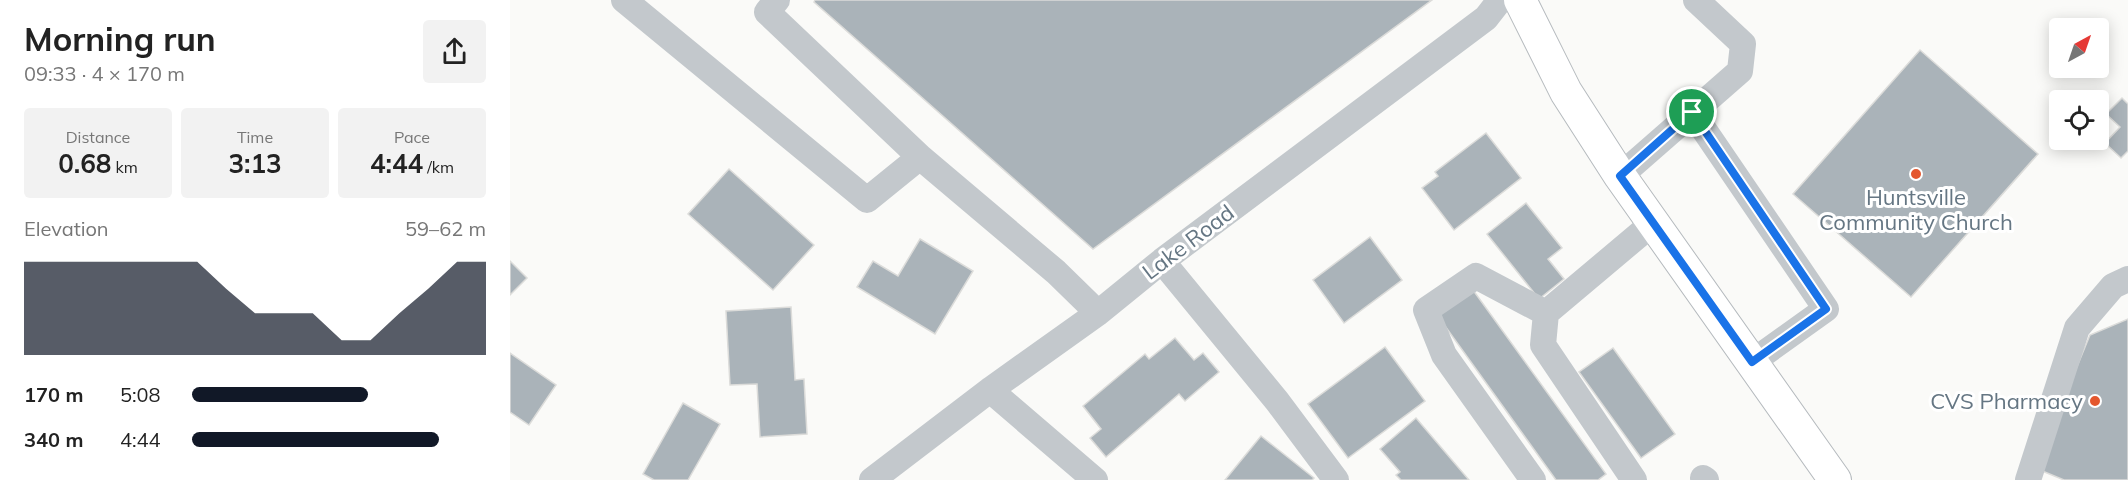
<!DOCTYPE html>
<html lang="en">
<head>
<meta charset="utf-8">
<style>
	:root { --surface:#fff; --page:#f2f2f2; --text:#222; --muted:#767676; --accent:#111827 }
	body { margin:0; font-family:Mulish,sans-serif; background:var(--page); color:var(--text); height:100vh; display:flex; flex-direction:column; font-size:22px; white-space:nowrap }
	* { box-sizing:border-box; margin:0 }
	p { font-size:20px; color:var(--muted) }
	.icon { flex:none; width:33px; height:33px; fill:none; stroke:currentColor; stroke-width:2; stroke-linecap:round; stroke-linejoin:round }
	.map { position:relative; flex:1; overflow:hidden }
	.sheet { display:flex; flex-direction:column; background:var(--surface); width:510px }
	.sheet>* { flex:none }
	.needle { width:39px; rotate:40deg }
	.tools { position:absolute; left:1539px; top:18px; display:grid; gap:12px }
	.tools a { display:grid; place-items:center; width:60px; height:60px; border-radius:6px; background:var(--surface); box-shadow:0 3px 15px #0003; font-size:30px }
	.pin { position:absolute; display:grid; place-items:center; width:51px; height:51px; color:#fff; margin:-26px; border:3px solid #fff; border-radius:50%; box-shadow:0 2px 6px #0007 }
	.round { display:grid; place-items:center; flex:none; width:63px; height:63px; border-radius:6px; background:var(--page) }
	.summary { display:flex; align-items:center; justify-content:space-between; height:102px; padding:0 24px }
	h1 { font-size:33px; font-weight:700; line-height:45px }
	.figures { display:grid; grid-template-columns:repeat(3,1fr); gap:9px; height:102px; padding:6px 24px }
	.figures div { display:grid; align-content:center; border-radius:6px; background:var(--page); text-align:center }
	.figures b { font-size:26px; font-weight:700 }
	.figures small { font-size:16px; font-weight:400 }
	.figures p { font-size:16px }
	.chart { height:168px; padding:12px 24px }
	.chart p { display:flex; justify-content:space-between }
	.chart svg { width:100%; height:108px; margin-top:6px; fill:var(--accent); opacity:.7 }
	ul { padding:0 24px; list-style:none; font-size:20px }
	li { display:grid; grid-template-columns:96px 72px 1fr; align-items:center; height:45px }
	li i { height:15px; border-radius:8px; background:var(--accent) }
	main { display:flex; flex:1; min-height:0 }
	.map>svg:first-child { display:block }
	.building { fill:#aab3b9; stroke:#dcdcda; stroke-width:1.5 }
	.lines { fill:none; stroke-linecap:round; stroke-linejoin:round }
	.major-casing { stroke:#b5babe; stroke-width:34 }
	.minor { stroke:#c3c8cc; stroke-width:26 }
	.major { stroke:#fff; stroke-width:32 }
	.route-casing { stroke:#fff; stroke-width:12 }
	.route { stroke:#1a73e8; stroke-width:8 }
	.poi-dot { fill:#e4572e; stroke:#fff; stroke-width:2 }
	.labels { text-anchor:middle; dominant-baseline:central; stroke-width:6; stroke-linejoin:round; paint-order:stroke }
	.poi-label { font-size:22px; fill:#657683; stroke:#fff }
	.street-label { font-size:22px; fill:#657683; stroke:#fff }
</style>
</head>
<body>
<main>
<section class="sheet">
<div class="summary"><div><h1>Morning run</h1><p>09:33 · 4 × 170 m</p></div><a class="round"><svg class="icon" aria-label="share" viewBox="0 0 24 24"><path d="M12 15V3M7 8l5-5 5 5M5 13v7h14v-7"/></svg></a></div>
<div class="figures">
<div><p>Distance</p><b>0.68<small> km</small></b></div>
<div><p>Time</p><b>3:13</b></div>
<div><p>Pace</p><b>4:44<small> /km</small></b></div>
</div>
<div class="chart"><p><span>Elevation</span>59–62 m</p>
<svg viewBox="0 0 160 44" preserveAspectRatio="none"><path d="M0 44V6L10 6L20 6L30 6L40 6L50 6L60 6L70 17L80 27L90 27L100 27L110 38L120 38L130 27L140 17L150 6L160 6V44z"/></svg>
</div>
<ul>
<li><b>170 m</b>5:08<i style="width:60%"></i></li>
<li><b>340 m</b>4:44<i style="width:84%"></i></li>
</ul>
</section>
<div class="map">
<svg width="1618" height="480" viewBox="0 0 1618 480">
	<rect width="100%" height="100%" fill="#fafaf8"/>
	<path class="building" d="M305 0H922L583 249 304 2Z
		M1410 50 1528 154 1401 297 1283 194Z
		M1612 98 1618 104V151L1611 158 1595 143 1610 127 1596 114Z
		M976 133 1011 178 944 230 912 188 928 176 925 172Z
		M219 169 304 245 263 290 178 214Z
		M1016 203 1052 248 1038 259 1054 279 1029 299 977 234Z
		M860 237 892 280 834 323 803 280Z
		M410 239 463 271 425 334 347 287 363 261 388 276Z
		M0 261 17 278 0 295Z
		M963 290 1096 474 1088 480H1046L927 315Z
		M281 307 285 380 294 379 297 434 250 437 247 384 220 385 216 311Z
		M1618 319V480H1554L1525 468 1580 335Z
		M665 338 684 360 693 353 709 372 675 401 669 394 596 457 580 438 591 429 573 406 635 354 639 359Z
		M875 347 915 401 838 458 798 404Z
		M1103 348 1165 434 1131 458 1069 372Z
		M0 353 46 385 19 425 0 412Z
		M173 403 210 424 178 480H144L133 474Z
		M906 418 959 480H891L886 475 890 472 870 449Z
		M751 436 804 478 802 480H715Z"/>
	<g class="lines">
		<defs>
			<path id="major" d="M1010 0 1056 92 1110 176 1325 480"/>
		</defs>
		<use href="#major" class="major-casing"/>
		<path class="minor" d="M114 0 357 200 410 157 546 272 588 313
			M267 0 257 12 410 157
			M1182 112 1316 309 1242 362
			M1110 176 1230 71 1233 44 1186 0
			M652 261 767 401 826 480
			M480 390 585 480
			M1193 478 1196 480
			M362 480 480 390 588 313 652 261 976 18 990 0
			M1023 480 934 355 916 310 966 276 1036 313
			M1124 480 1033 345 1036 313 1143 223
			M1518 480 1567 328 1603 286 1618 279"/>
		<use href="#major" class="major"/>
	</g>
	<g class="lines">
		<defs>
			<path id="route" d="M1182 112 1316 309 1242 362 1110 176Z"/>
		</defs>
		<use href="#route" class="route-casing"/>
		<use href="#route" class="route"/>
	</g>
	<g class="poi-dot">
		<circle cx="1406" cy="174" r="6"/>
		<circle cx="1585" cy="401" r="6"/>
	</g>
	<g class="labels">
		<g class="poi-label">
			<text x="1406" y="197">Huntsville<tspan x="1406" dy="25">Community Church</tspan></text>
			<text x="1573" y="401" text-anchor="end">CVS Pharmacy</text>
		</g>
		<g class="street-label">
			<text transform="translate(678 242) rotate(-37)">Lake Road</text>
		</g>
	</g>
</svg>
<div class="tools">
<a><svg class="needle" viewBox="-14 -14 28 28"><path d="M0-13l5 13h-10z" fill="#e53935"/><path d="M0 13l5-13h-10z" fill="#767676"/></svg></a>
<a><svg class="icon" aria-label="locate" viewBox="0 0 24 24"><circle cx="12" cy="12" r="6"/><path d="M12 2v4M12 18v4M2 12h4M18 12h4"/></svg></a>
</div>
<div class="pin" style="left:1182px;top:112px;background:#1e9e55"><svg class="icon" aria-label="arrive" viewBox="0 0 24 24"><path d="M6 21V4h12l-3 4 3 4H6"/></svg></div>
</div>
</main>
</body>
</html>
